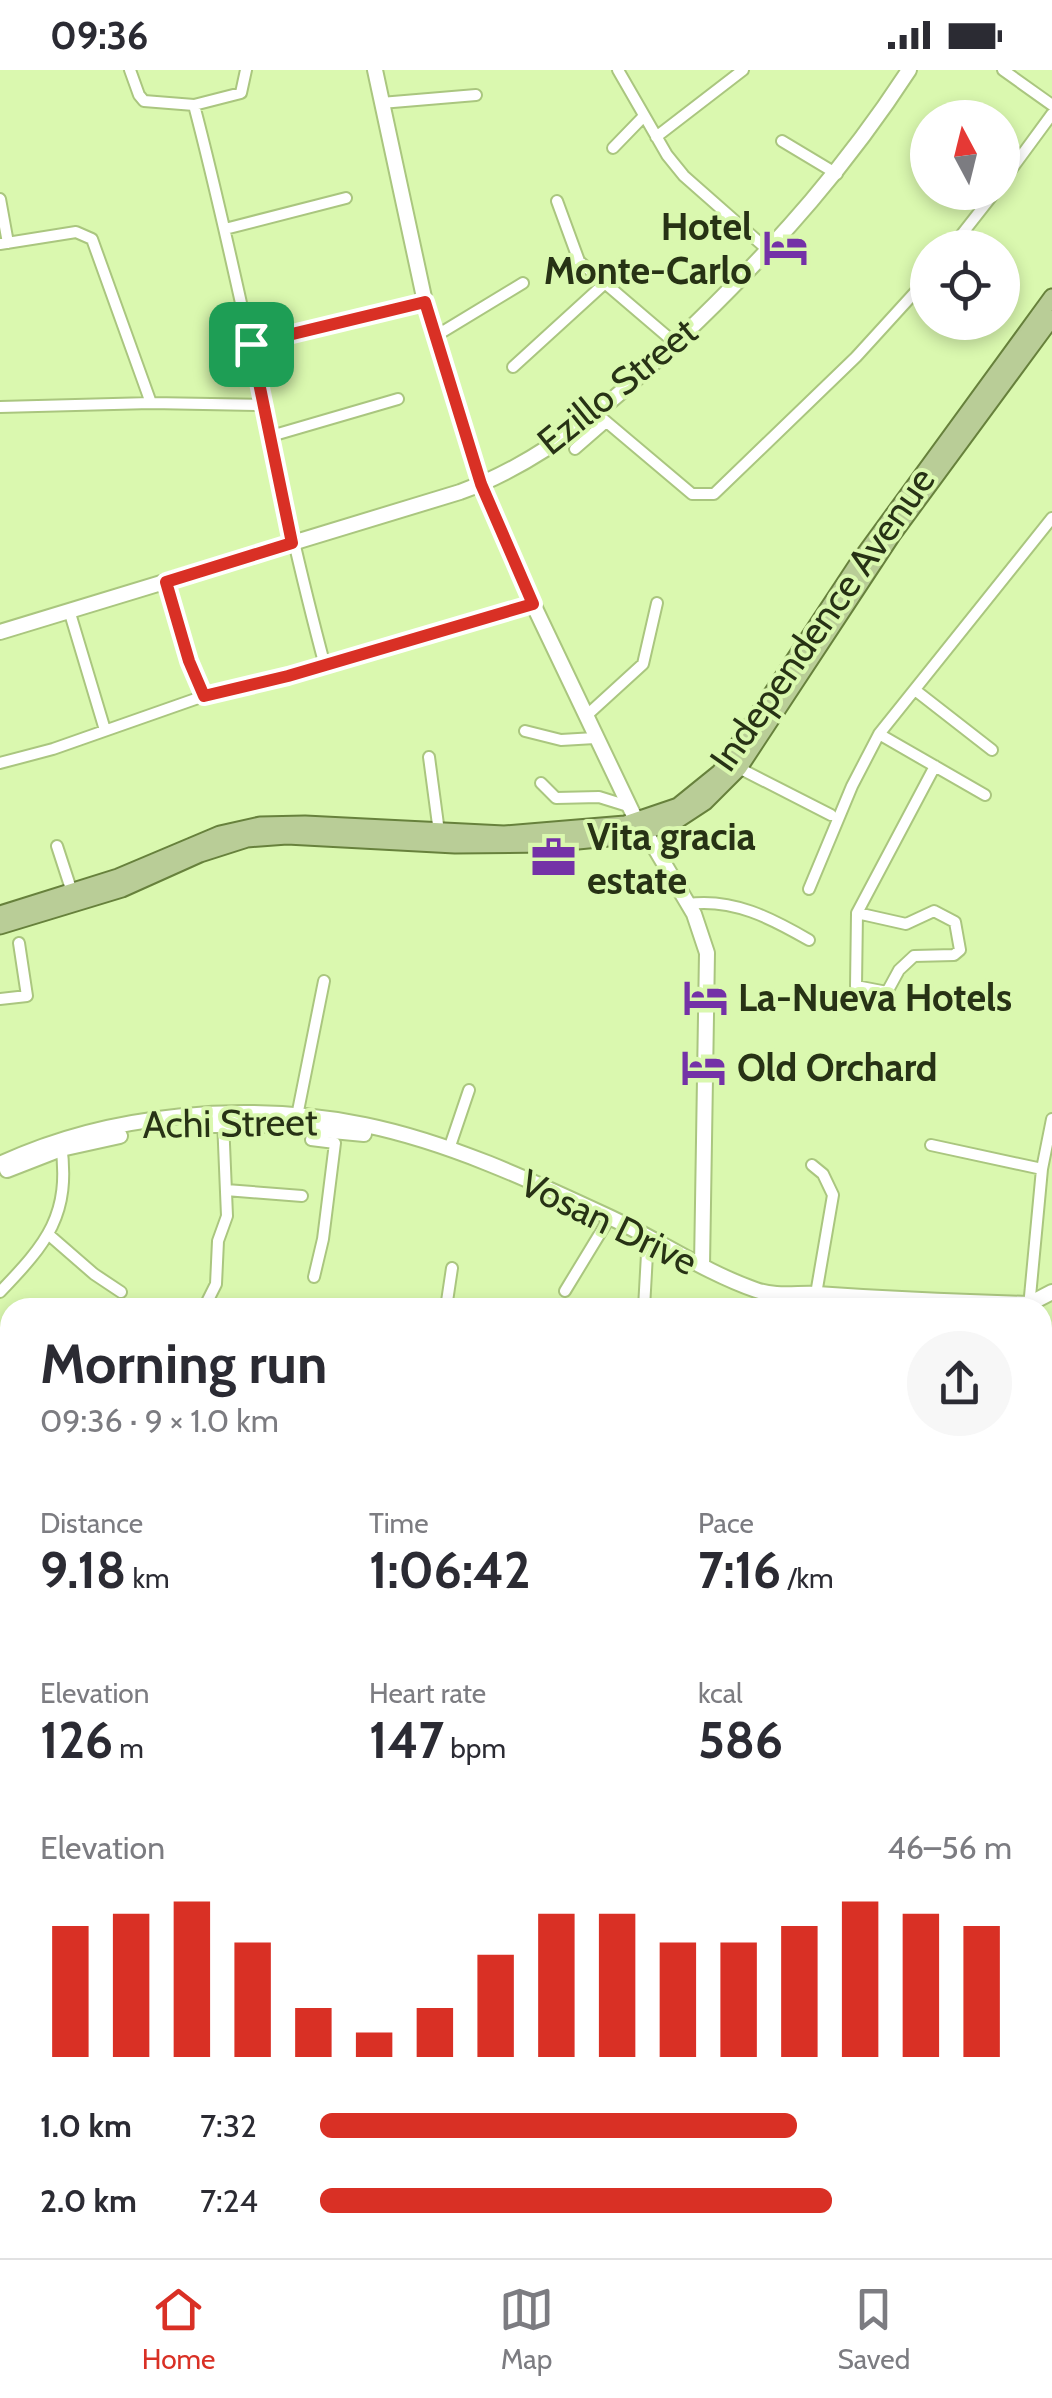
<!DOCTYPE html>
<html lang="en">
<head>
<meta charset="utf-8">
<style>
	:root { --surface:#fff; --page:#f7f7f7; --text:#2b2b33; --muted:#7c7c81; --line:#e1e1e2; --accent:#d93025 }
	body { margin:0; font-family:Cabin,sans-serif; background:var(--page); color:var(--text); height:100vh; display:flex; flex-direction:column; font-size:38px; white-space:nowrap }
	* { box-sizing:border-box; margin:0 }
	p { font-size:32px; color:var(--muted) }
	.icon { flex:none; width:55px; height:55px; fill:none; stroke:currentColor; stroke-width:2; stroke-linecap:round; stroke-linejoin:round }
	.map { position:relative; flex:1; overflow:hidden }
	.drawer { position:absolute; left:0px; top:1228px; width:1052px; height:962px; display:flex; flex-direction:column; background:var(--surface); border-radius:30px 30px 0 0; box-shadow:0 5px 15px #0003 }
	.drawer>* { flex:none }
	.needle { width:65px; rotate:353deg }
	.buttons { position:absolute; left:910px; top:30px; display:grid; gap:20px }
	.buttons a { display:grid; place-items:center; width:110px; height:110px; border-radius:50%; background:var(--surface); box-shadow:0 5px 15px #0003; font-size:50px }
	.pin { position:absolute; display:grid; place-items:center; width:85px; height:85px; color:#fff; margin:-42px; border-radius:20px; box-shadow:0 5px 15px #0006 }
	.round { display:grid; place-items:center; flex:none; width:105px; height:105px; border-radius:52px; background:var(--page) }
	.headline { display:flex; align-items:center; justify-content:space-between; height:170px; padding:0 40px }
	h1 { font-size:55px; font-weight:800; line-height:75px }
	.metrics { display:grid; grid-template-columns:repeat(3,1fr); gap:15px; height:170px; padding:10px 40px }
	.metrics div { display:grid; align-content:center }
	.metrics b { font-size:50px; font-weight:800 }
	.metrics small { font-size:28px; font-weight:400 }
	.metrics p { font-size:28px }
	.chart { height:280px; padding:20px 40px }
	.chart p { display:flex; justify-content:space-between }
	.chart svg { width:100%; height:180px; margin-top:10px; stroke:var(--accent); stroke-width:6 }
	ul { padding:0 40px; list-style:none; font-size:32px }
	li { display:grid; grid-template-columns:160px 120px 1fr; align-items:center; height:75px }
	li i { height:25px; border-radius:12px; background:var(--accent) }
	.status { display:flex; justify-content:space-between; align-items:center; height:70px; padding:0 50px; background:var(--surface); direction:ltr }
	.status svg { height:28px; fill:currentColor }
	.tabs { display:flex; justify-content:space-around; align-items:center; height:140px; border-top:2px solid var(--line); background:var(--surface); font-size:28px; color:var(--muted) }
	.tabs a { display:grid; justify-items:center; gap:5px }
	.tabs .active { color:var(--accent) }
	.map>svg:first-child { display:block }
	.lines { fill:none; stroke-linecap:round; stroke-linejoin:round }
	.street-casing { stroke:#aac67f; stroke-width:14 }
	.secondary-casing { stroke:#aac67f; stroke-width:18 }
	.primary-casing { stroke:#67813c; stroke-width:19 }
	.street { stroke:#fff; stroke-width:10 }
	.secondary { stroke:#fff; stroke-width:14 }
	.primary { stroke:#b9cd97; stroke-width:15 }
	.route-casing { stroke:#fff; stroke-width:20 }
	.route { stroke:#d93025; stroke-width:12 }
	.labels { text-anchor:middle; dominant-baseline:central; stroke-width:8; stroke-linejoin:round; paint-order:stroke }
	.poi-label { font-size:38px; font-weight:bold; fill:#273215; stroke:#daf8af; text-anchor:start }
	.street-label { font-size:38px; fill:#273215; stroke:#daf8af }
</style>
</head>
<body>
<div class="status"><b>09:36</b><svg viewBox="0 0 49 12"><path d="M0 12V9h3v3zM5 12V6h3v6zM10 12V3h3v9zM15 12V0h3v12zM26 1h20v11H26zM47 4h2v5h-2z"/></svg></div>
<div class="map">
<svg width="1052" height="2188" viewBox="0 0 1052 2188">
	<rect width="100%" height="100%" fill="#daf8af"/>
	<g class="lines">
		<defs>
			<path id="street" d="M130 0 139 25 144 31 194 35 241 23 246 0
				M618 0 667 85 684 106 768 180
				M1003 0 1052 35
				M381 33 476 25
				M194 35C243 221 275 410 325 596
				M656 67 743 0
				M782 71 837 104
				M613 78 644 46
				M1002 112 1052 44
				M0 129 8 173
				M557 131 579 191 675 273
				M225 159 346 128
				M0 174 76 162 92 169 151 333
				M951 178 995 122
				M434 267 523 213
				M251 275 425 232
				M513 297 604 214
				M0 337 151 333 263 335
				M596 343 692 424H714L856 287 928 208
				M271 366 398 329
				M575 379 606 352
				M166 512 189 591 204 626 266 613 533 534
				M69 540 105 660
				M915 620 992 680
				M586 646 643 594 657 533
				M525 661 561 670 595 668
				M879 664 985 725
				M429 687 439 762
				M0 693 53 679 204 626
				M739 698 831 745
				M541 713 556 728 599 727 628 736
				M57 776 72 822
				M809 819 852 716 879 664 1052 448
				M688 834C733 828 771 848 809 870
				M857 843 906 854 934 841 955 852 960 880 954 885 914 886 899 900 887 922 856 916 857 843 935 696
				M0 929 27 926 19 873
				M297 1046 324 911
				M931 1075 1042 1099
				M449 1079 469 1020
				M812 1095 823 1104 833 1125 816 1224
				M226 1120 302 1126
				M48 1164 94 1204 121 1222
				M314 1207 323 1169 335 1073 311 1070 314 1058
				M565 1221 610 1147
				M0 1222C47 1173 71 1145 61 1074
				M1029 1237 1042 1099 1052 1049
				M204 1238 216 1214 218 1171 227 1146 223 1050
				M446 1238 452 1198
				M644 1238 648 1166
				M0 1302 10 1310
				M1042 1310 1052 1307
				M1042 1367 1052 1366
				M0 1407 10 1403
				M1042 1550 1052 1553
				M1042 1565 1052 1568
				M1042 1758 1052 1709
				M0 1761 10 1717
				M0 1769 10 1771
				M1042 1817 1052 1818
				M0 1923 10 1926
				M0 2092 10 2095
				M1042 2130 1052 2164
				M264 2180 280 2188
				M564 2180 586 2188
				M814 2180 817 2188
				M505 2188 508 2180"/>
			<path id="secondary" d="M375 0 425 232 481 414 533 534 637 752
				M0 562 460 422C554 388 629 318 699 250 779 172 848 94 909 0
				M646 763 694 844 707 883 702 1196
				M211 1055H270L364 1064
				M0 1094C109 1043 247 1031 365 1055 448 1072 530 1110 607 1146 657 1169 704 1202 756 1220 775 1227 797 1223 817 1224 887 1229 958 1232 1029 1234L1052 1222
				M7 1100 61 1079 120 1066"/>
			<path id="primary" d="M0 844 118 807 220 764 260 755 305 754 504 764 625 754 678 736 720 702 858 493 1052 227
				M0 856 122 819 200 784 247 769 287 766 455 775 547 774 629 766 676 751 705 732 739 698 893 464 1052 248"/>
		</defs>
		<use href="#street" class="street-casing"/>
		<use href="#secondary" class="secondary-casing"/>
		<use href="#primary" class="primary-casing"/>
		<use href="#street" class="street"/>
		<use href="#secondary" class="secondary"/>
		<use href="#primary" class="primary"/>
	</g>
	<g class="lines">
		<defs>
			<path id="route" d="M425 232 481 414 533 534 288 606 204 626 189 591 166 512 292 473 251 274Z"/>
		</defs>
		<use href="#route" class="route-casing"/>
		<use href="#route" class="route"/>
	</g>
	<defs>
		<symbol id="hotel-bare" viewBox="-9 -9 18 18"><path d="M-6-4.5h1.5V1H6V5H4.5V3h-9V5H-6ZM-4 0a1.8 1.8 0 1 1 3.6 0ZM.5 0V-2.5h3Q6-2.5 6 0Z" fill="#7432a7" stroke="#daf8af" stroke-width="2.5" paint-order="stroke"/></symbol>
		<symbol id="office-bare" viewBox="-9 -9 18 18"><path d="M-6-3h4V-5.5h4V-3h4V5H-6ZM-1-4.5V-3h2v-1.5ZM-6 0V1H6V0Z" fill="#7432a7" stroke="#daf8af" stroke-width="2.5" paint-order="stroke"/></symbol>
	</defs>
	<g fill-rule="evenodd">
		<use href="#hotel-bare" x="754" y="146" width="63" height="63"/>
		<use href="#office-bare" x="522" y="756" width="63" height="63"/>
		<use href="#hotel-bare" x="674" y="896" width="63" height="63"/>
		<use href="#hotel-bare" x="672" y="966" width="63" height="63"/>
	</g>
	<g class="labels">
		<g class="poi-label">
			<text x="752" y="156" text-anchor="end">Hotel<tspan x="752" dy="44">Monte-Carlo</tspan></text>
			<text x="587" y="766">Vita gracia<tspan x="587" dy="44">estate</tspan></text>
			<text x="738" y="927">La-Nueva Hotels</text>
			<text x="737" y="997">Old Orchard</text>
		</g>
		<g class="street-label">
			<text transform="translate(617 316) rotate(-39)">Ezillo Street</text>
			<text transform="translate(822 549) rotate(-55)">Independence Avenue</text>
			<text transform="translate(230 1053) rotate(-1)">Achi Street</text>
			<text transform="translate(609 1152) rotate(26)">Vosan Drive</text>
		</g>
	</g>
</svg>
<div class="buttons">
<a><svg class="needle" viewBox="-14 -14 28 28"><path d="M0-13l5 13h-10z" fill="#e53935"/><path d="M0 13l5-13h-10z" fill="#7c7c81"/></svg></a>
<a><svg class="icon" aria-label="locate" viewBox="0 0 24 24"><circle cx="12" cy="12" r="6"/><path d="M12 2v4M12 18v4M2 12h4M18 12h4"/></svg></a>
</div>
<div class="pin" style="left:251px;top:274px;background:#1e9e55"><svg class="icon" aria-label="arrive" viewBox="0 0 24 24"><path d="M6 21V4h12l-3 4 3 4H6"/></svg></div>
<section class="drawer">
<div class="headline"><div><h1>Morning run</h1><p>09:36 · 9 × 1.0 km</p></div><a class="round"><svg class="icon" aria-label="share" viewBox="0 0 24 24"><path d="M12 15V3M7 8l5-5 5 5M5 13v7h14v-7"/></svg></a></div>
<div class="metrics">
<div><p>Distance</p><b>9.18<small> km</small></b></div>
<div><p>Time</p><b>1:06:42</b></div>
<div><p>Pace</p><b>7:16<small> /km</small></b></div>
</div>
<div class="metrics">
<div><p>Elevation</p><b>126<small> m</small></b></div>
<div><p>Heart rate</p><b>147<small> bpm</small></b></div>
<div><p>kcal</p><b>586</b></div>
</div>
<div class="chart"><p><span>Elevation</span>46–56 m</p>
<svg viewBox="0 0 160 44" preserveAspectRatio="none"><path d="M5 44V12M15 44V9M25 44V6M35 44V16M45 44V32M55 44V38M65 44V32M75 44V19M85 44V9M95 44V9M105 44V16M115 44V16M125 44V12M135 44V6M145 44V9M155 44V12"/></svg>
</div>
<ul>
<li><b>1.0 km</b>7:32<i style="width:69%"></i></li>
<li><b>2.0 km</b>7:24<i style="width:74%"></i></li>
</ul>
</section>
</div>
<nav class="tabs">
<a class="active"><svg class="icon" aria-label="home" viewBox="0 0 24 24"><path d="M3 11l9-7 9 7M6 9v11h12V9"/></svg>Home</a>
<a><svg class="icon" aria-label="map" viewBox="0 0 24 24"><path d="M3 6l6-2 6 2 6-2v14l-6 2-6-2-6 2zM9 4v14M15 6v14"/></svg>Map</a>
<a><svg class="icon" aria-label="saved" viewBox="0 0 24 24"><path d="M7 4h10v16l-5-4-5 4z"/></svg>Saved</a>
</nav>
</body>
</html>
